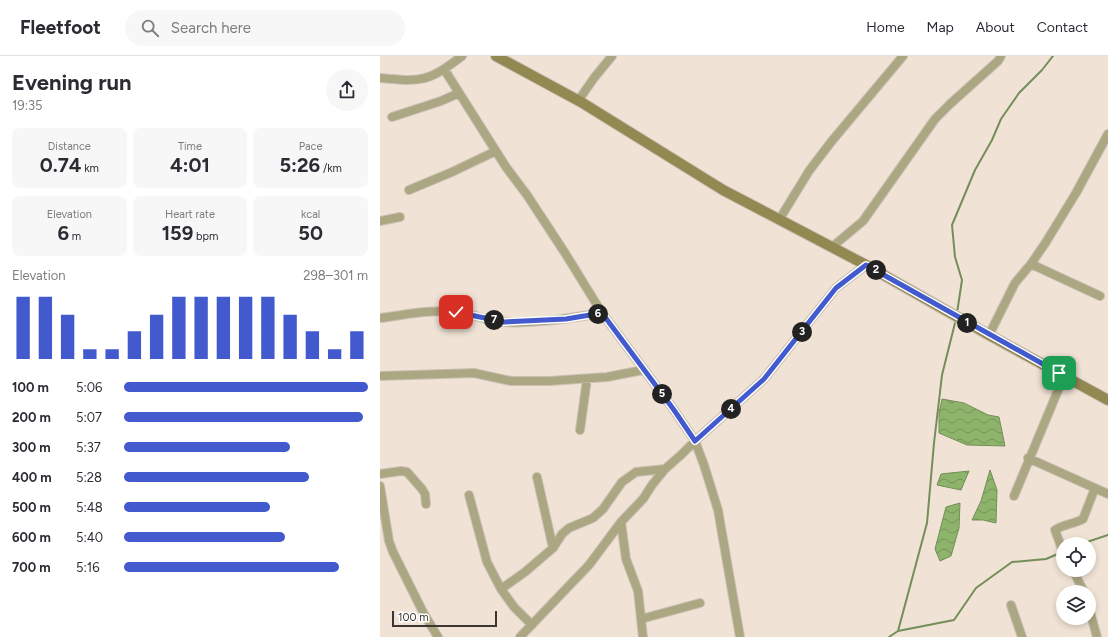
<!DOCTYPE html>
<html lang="en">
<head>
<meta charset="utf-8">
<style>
	:root { --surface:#fff; --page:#f7f7f7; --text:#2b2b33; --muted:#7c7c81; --line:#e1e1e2; --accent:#425acd }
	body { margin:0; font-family:Figtree,sans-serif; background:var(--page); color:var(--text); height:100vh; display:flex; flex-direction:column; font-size:15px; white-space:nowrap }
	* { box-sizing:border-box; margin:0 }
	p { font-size:13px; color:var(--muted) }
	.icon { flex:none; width:22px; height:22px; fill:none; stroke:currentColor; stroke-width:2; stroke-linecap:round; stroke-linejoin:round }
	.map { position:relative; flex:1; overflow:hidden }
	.panel { display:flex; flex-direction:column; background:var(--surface); width:380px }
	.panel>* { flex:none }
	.fabs { position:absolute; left:676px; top:481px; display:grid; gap:8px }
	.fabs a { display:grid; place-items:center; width:40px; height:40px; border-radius:50%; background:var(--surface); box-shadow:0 2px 6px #0003; font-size:20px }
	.scale { position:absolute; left:12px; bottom:10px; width:105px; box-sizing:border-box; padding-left:4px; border:2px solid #3b3631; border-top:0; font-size:11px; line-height:14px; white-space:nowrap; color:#3b3631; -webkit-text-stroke:3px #fff; paint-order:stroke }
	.pin { position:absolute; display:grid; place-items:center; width:34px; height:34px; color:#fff; margin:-17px; border-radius:8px; box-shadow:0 2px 6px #0006 }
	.km { position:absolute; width:20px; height:20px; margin:-10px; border-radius:50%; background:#222; color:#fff; font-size:11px; line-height:20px; text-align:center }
	.round { display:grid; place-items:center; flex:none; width:42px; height:42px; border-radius:21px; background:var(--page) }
	.overview { display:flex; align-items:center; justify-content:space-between; height:68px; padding:0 12px }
	h1 { font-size:22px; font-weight:700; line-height:30px }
	.figures { display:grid; grid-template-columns:repeat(3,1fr); gap:6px; height:68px; padding:4px 12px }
	.figures div { display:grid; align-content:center; border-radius:8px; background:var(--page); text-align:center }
	.figures b { font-size:20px; font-weight:700 }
	.figures small { font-size:11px; font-weight:400 }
	.figures p { font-size:11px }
	.chart { height:112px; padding:8px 12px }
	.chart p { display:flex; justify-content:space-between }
	.chart svg { width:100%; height:72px; margin-top:4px; stroke:var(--accent); stroke-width:6 }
	ul { padding:0 12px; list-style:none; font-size:13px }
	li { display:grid; grid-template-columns:64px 48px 1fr; align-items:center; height:30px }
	li i { height:10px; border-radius:5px; background:var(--accent) }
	header { display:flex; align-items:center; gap:24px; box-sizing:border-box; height:56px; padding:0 20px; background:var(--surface); border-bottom:1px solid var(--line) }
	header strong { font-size:19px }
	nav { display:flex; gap:22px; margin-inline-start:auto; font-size:14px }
	.search { width:280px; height:36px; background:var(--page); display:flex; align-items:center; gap:10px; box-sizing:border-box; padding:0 14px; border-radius:22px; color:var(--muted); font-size:15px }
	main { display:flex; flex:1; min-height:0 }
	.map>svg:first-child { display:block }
	.water { fill:url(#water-waves); stroke:#748e59 }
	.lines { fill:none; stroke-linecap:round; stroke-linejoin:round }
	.stream { stroke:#748e59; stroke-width:2 }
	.minor-casing { stroke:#ccc0b4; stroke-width:10 }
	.secondary-casing { stroke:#ccc0b4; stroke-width:12 }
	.minor { stroke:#aca783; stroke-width:8 }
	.secondary { stroke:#918852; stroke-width:10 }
	.route-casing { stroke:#fff; stroke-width:8 }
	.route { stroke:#425acd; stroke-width:5 }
</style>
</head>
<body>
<header>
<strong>Fleetfoot</strong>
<div class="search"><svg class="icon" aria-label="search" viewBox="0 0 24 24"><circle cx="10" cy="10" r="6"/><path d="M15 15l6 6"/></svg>Search here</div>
<nav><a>Home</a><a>Map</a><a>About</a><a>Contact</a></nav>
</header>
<main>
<section class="panel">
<div class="overview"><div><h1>Evening run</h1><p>19:35</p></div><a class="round"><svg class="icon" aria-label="share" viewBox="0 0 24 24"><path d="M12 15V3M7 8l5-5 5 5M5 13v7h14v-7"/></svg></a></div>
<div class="figures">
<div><p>Distance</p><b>0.74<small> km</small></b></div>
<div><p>Time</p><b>4:01</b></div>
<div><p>Pace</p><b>5:26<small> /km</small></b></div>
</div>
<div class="figures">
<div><p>Elevation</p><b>6<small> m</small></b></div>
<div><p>Heart rate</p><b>159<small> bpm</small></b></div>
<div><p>kcal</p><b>50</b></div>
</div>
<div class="chart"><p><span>Elevation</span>298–301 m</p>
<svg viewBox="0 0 160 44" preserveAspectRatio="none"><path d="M5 44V6M15 44V6M25 44V17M35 44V38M45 44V38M55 44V27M65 44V17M75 44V6M85 44V6M95 44V6M105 44V6M115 44V6M125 44V17M135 44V27M145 44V38M155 44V27"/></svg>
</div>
<ul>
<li><b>100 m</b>5:06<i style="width:100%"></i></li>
<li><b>200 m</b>5:07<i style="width:98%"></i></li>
<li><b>300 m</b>5:37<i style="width:68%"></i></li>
<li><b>400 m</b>5:28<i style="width:76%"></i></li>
<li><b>500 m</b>5:48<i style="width:60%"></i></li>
<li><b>600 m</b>5:40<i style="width:66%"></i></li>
<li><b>700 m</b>5:16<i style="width:88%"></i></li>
</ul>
</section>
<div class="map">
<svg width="728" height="581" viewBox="0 0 728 581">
	<defs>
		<pattern id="water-waves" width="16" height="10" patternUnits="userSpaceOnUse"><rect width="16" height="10" fill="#8db46a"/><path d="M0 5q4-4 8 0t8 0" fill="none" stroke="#749358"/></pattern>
	</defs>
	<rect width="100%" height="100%" fill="#f0e3d5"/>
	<path class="water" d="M562 343 584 347 608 359 619 361 625 390 587 389 559 377V357Z
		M610 414 617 434 616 467 603 464H592L601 445Z
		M589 415 581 434 557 429 561 418Z
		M580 447 579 472 571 500 560 505 555 493 566 451Z"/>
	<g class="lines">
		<path class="stream" d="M577 257 582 224 575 201 572 169 595 114 612 84 621 63 639 37 662 14 673 0
			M701 488 728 479
			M518 575 547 467 554 387 562 319 576 263
			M509 581 518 575 574 564 596 532 632 506 666 503 680 497"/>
		<defs>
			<path id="minor" d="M64 13 126 111 147 139 185 197 222 257 294 354 315 385 324 409 338 454 360 581
				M0 22C42 26 48 26 82 0
				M198 45 214 22 232 0
				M12 61 61 45 79 37
				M29 134 72 116 116 95
				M399 164 429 115 451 86 523 0
				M0 165 20 161
				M452 191 483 165 555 63 570 48 618 5 621 0
				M651 208 720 240
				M0 262C25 259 51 253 76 256 93 258 108 265 124 266 157 268 190 262 222 257
				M609 279 635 227 651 208 666 186 696 137 728 78
				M0 320 94 317 131 325H169L227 321 263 314
				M200 374 207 323
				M648 402 728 438
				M0 418 21 415 27 416 42 433 45 438 46 448
				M157 421 173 492
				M0 430 9 485 13 496 44 558 58 581
				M89 439 107 506 121 533 134 551 152 569
				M634 440 684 320
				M241 466 246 503 258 535 263 581
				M683 496 675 474C684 468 694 468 703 463L715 432
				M693 514 704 536
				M121 533 145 516 173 492 182 478 189 472 213 462 223 453 242 426 256 416 285 413
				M631 549 642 581
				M709 552 717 581
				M261 563 320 547
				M140 581 209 509 241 466 263 443 272 429 285 413 301 399 315 385 384 323 456 232 486 209"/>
			<path id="secondary" d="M116 0 201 46 343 134 486 209 609 279 728 344"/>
		</defs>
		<use href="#minor" class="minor-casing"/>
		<use href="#secondary" class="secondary-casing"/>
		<use href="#minor" class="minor"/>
		<use href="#secondary" class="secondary"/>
	</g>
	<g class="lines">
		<defs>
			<path id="route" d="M76 256 124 266 186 263 222 257 294 354 315 385 384 323 456 232 486 209 679 317"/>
		</defs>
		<use href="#route" class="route-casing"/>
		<use href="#route" class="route"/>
	</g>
</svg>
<div class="fabs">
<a><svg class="icon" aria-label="locate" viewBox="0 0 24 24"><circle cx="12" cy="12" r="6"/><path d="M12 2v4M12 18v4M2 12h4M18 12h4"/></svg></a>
<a><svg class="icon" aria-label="layers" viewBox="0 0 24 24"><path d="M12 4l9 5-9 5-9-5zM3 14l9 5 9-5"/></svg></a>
</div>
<div class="scale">100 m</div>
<div class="pin" style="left:679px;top:317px;background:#1e9e55"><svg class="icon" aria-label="arrive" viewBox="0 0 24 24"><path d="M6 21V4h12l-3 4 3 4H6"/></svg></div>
<div class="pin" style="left:76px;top:256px;background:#d93025"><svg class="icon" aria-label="check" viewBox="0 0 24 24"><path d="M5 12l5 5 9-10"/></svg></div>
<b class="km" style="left:587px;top:267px">1</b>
<b class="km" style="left:496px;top:214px">2</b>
<b class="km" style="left:422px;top:276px">3</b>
<b class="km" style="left:351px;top:353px">4</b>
<b class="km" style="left:282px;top:338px">5</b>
<b class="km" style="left:218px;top:258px">6</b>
<b class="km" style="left:114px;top:264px">7</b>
</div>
</main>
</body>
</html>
